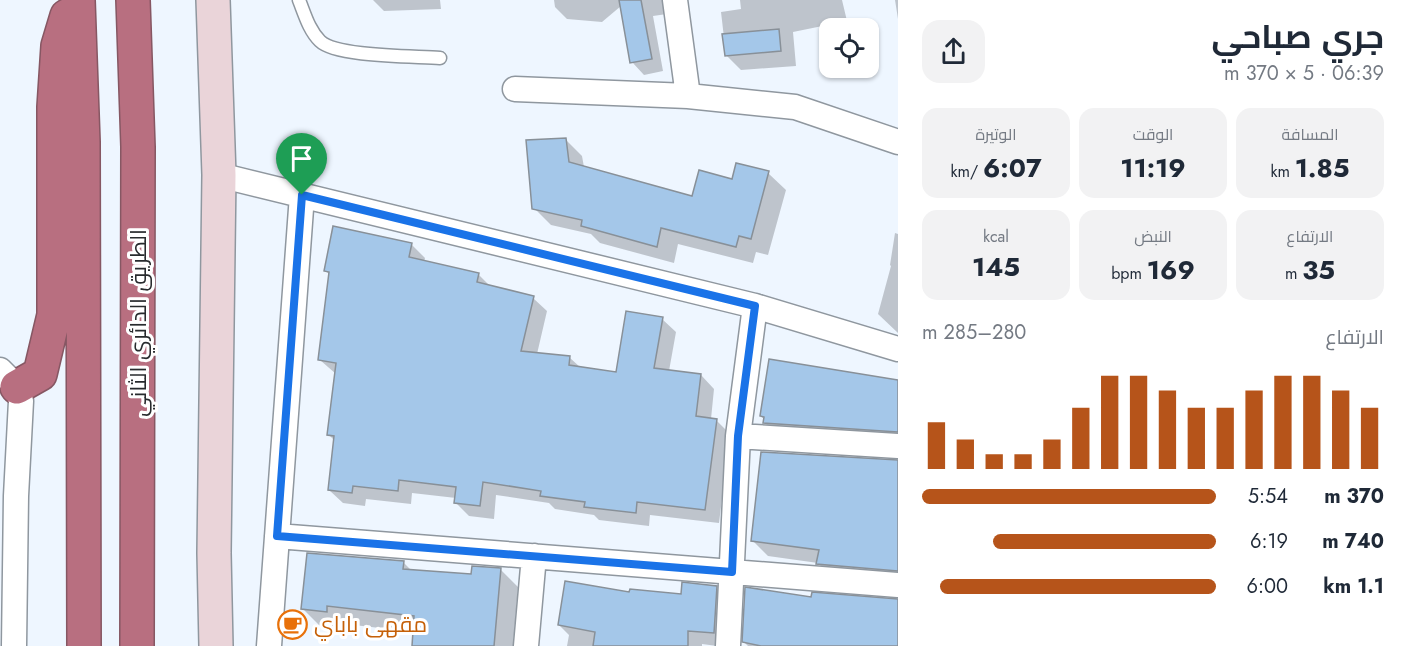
<!DOCTYPE html>
<html lang="ar">
<head>
<meta charset="utf-8">
<style>
	:root { --surface:#fff; --page:#f2f2f3; --text:#1f2937; --muted:#747a83; --accent:#b6541a }
	body { margin:0; font-family:Jost,Cairo,sans-serif; background:var(--page); color:var(--text); direction:rtl; height:100vh; display:flex; flex-direction:column; font-size:22px; white-space:nowrap }
	* { box-sizing:border-box; margin:0 }
	p { font-size:20px; color:var(--muted) }
	.icon { flex:none; width:33px; height:33px; fill:none; stroke:currentColor; stroke-width:2; stroke-linecap:round; stroke-linejoin:round }
	.map { position:relative; flex:1; overflow:hidden; direction:ltr }
	.side { display:flex; flex-direction:column; background:var(--surface); width:510px }
	.side>* { flex:none }
	.tools { position:absolute; left:819px; top:18px; display:grid; gap:12px }
	.tools a { display:grid; place-items:center; width:60px; height:60px; border-radius:12px; background:var(--surface); box-shadow:0 2px 4px #0004; font-size:30px }
	.pin { position:absolute; display:grid; place-items:center; width:51px; height:51px; color:#fff; margin:-62px -26px; border-radius:50% 50% 50% 0; rotate:-45deg; box-shadow:0 0 6px #0007 }
	.pin .icon { rotate:45deg }
	.round { display:grid; place-items:center; flex:none; width:63px; height:63px; border-radius:18px; background:var(--page) }
	.overview { display:flex; align-items:center; justify-content:space-between; height:102px; padding:0 24px }
	h1 { font-size:33px; font-weight:700; line-height:45px }
	.metrics { display:grid; grid-template-columns:repeat(3,1fr); gap:9px; height:102px; padding:6px 24px }
	.metrics div { display:grid; align-content:center; border-radius:15px; background:var(--page); text-align:center }
	.metrics b { font-size:26px; font-weight:700 }
	.metrics small { font-size:16px; font-weight:400 }
	.metrics p { font-size:16px }
	.chart { height:168px; padding:12px 24px }
	.chart p { display:flex; justify-content:space-between }
	.chart svg { width:100%; height:108px; margin-top:6px; stroke:var(--accent); stroke-width:6 }
	ul { padding:0 24px; list-style:none; font-size:20px }
	li { display:grid; grid-template-columns:96px 72px 1fr; align-items:center; height:45px }
	li i { height:15px; border-radius:8px; background:var(--accent) }
	main { display:flex; flex:1; min-height:0 }
	.map>svg:first-child { display:block }
	.shadow { fill:#0003 }
	.building { fill:#a4c7e9; stroke:#889098; stroke-width:1.5 }
	.lines { fill:none; stroke-linecap:round; stroke-linejoin:round }
	.lane-casing { stroke:#8f979f; stroke-width:15 }
	.street-casing { stroke:#8f979f; stroke-width:27 }
	.secondary-casing { stroke:#8f979f; stroke-width:36 }
	.highway-casing { stroke:#865763; stroke-width:36 }
	.lane { stroke:#fff; stroke-width:12 }
	.street { stroke:#fff; stroke-width:24 }
	.secondary { stroke:#ead4d9; stroke-width:33 }
	.highway { stroke:#b86f80; stroke-width:33 }
	.route-casing { stroke:#fff; stroke-width:12 }
	.route { stroke:#1a73e8; stroke-width:8 }
	.labels { text-anchor:middle; dominant-baseline:central; stroke-width:6; stroke-linejoin:round; paint-order:stroke }
	.street-label { font-size:22px; fill:#282b2e; stroke:#fff }
	.food-label { font-size:22px; fill:#c56008; stroke:#fff; text-anchor:start }
</style>
</head>
<body>
<main>
<section class="side">
<div class="overview"><div><h1>جري صباحي</h1><p>06:39 · 5 × 370 m</p></div><a class="round"><svg class="icon" aria-label="share" viewBox="0 0 24 24"><path d="M12 15V3M7 8l5-5 5 5M5 13v7h14v-7"/></svg></a></div>
<div class="metrics">
<div><p>المسافة</p><b>1.85<small> km</small></b></div>
<div><p>الوقت</p><b>11:19</b></div>
<div><p>الوتيرة</p><b>6:07<small> /km</small></b></div>
</div>
<div class="metrics">
<div><p>الارتفاع</p><b>35<small> m</small></b></div>
<div><p>النبض</p><b>169<small> bpm</small></b></div>
<div><p>kcal</p><b>145</b></div>
</div>
<div class="chart"><p><span>الارتفاع</span>280–285 m</p>
<svg viewBox="0 0 160 44" preserveAspectRatio="none"><path d="M5 44V25M15 44V32M25 44V38M35 44V38M45 44V32M55 44V19M65 44V6M75 44V6M85 44V12M95 44V19M105 44V19M115 44V12M125 44V6M135 44V6M145 44V12M155 44V19"/></svg>
</div>
<ul>
<li><b>370 m</b>5:54<i style="width:100%"></i></li>
<li><b>740 m</b>6:19<i style="width:76%"></i></li>
<li><b>1.1 km</b>6:00<i style="width:94%"></i></li>
</ul>
</section>
<div class="map">
<svg width="898" height="646" viewBox="0 0 898 646">
	<rect width="100%" height="100%" fill="#eef6ff"/>
	<path class="shadow" d="M373 0H440L441 9 384 11Z
		M554 0H665L667 14 653 16 663 71 644 75 632 62 621 6 602 22 567 19 555 7Z
		M740 0H842L847 21 793 32 796 66 741 70 726 55 721 12 741 9Z
		M895 0H898V19Z
		M565 139 582 156 584 167 693 198 733 181 768 173 786 190 768 255 756 252 753 263 678 244 674 263 600 243 591 234 551 225 534 208Z
		M895 233 898 234V333L878 314 891 266 890 265Z
		M411 244 425 258 424 262 478 274 491 287 533 298 547 311 537 354 569 357 581 368 617 374 662 319 676 332 669 371 701 375 714 389 711 419 716 420 730 434 719 523 650 515 649 526 599 520 594 515 555 509 549 503 496 495 494 519 469 516 455 502 456 498 412 493 411 504 366 499 365 506 343 503 329 490 335 441 329 435 336 374 320 360 331 276 325 270Z
		M898 381V446L780 438 765 423V420L761 416Z
		M898 462V584L833 579 818 563 768 556 752 540Z
		M403 562 412 571 472 576 500 569 518 587 513 646H413L415 632 345 624 344 629 321 627 303 609Z
		M716 588 730 602 717 646 702 644V646H567L569 635 559 625 631 594 682 596Z
		M812 599 898 601V646H748L744 642Z"/>
	<path class="building" d="M619 0H641L652 59 630 63Z
		M779 29 781 51 725 56 722 34Z
		M566 138 569 162 692 196 699 170 732 179 736 163 769 171 751 239 739 236 736 247 661 228 657 247 581 226 582 220 532 209 526 140Z
		M333 226 412 243 409 257 479 273 477 282 534 296 521 351 570 356 569 365 616 372 626 311 663 317 654 368 701 374 696 416 717 419 705 510 637 502 636 513 584 507 585 502 540 496 541 491 483 482 480 506 454 503 456 487 399 480 398 491 353 486 352 493 328 490 334 436 327 435 336 363 318 360 329 272 324 271Z
		M769 359 898 380V432L763 423 764 417 760 416Z
		M761 452 898 460V571L816 564 819 550 751 541Z
		M307 553 404 561 403 569 471 574 472 566 501 568 494 646H412L414 616 327 606V612L301 609Z
		M565 581 629 592 630 589 681 594 682 582 717 586 714 633 688 631V646H593L595 632 558 625Z
		M745 587 811 597 812 592 898 599V646H761L742 642Z"/>
	<g class="lines">
		<defs>
			<path id="lane" d="M299 0C305 15 309 30 320 41 336 57 415 56 440 58"/>
			<path id="street" d="M675 0 688 96
				M515 89 688 96 795 107 898 142
				M219 175 755 306 898 349
				M0 370 17 387 21 401 16 496 14 646
				M738 436 898 446
				M277 536 898 585
				M269 646 302 195
				M526 646 534 556
				M728 646 738 436 755 306"/>
			<path id="secondary" d="M213 0 219 175 214 553 216 646"/>
			<path id="highway" d="M78 0 83 142 84 646
				M133 0 138 147 137 646
				M17 387 40 374 54 315V107L58 46 67 16"/>
		</defs>
		<use href="#lane" class="lane-casing"/>
		<use href="#street" class="street-casing"/>
		<use href="#secondary" class="secondary-casing"/>
		<use href="#highway" class="highway-casing"/>
		<use href="#lane" class="lane"/>
		<use href="#street" class="street"/>
		<use href="#secondary" class="secondary"/>
		<use href="#highway" class="highway"/>
	</g>
	<g class="lines">
		<defs>
			<path id="route" d="M302 195 755 306 738 436 732 572 277 536Z"/>
		</defs>
		<use href="#route" class="route-casing"/>
		<use href="#route" class="route"/>
	</g>
	<defs>
		<symbol id="cafe-ring" viewBox="-11 -11 22 22"><circle r="9.5" fill="#fff" stroke="#e8710a" stroke-width="1.5"/><path d="M-5.5-4.5H6V0H3Q3 3.5 0 3.5H-2.5Q-5.5 3.5-5.5 0ZM3-3.2v2h1.7v-2ZM-6 4.5H4V6H-6Z" fill="#e8710a"/></symbol>
	</defs>
	<g fill-rule="evenodd">
		<use href="#cafe-ring" x="276" y="608" width="33" height="33"/>
	</g>
	<g class="labels">
		<g class="street-label">
			<text transform="translate(138 323) rotate(-90)">الطريق الدائري الثاني</text>
		</g>
		<g class="food-label">
			<text x="314" y="624">مقهى باباي</text>
		</g>
	</g>
</svg>
<div class="tools">
<a><svg class="icon" aria-label="locate" viewBox="0 0 24 24"><circle cx="12" cy="12" r="6"/><path d="M12 2v4M12 18v4M2 12h4M18 12h4"/></svg></a>
</div>
<div class="pin" style="left:302px;top:195px;background:#1e9e55"><svg class="icon" aria-label="arrive" viewBox="0 0 24 24"><path d="M6 21V4h12l-3 4 3 4H6"/></svg></div>
</div>
</main>
</body>
</html>
